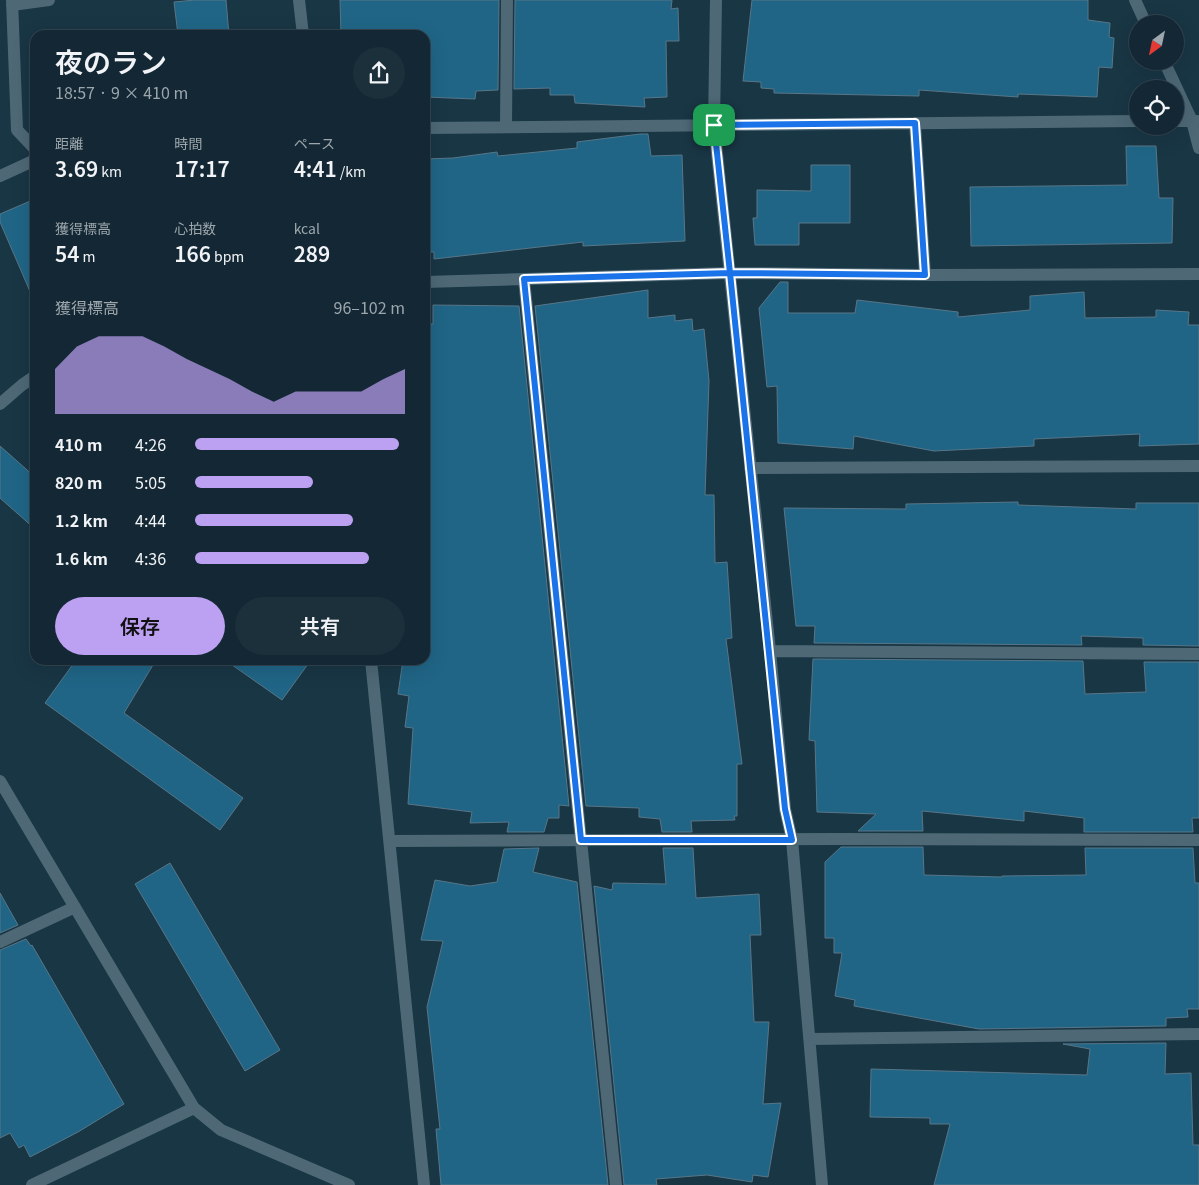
<!DOCTYPE html>
<html lang="ja">
<head>
<meta charset="utf-8">
<style>
	:root { --surface:#132834; --page:#1c303c; --text:#f1f3f6; --muted:#9da6ac; --line:#32444f; --accent:#bca0f2 }
	body { margin:0; font-family:Georgia,"Noto Sans JP",serif; background:var(--page); color:var(--text); height:100vh; display:flex; flex-direction:column; font-size:19px; white-space:nowrap }
	* { box-sizing:border-box; margin:0 }
	p { font-size:16px; color:var(--muted) }
	.icon { flex:none; width:28px; height:28px; fill:none; stroke:currentColor; stroke-width:2; stroke-linecap:round; stroke-linejoin:round }
	.map { position:relative; flex:1; overflow:hidden }
	.panel { position:absolute; left:30px; top:30px; width:400px; height:635px; display:flex; flex-direction:column; background:var(--surface); border-radius:15px; box-shadow:0 5px 20px #0002,0 0 0 1px var(--line) }
	.panel>* { flex:none }
	.needle { width:32px; rotate:213deg }
	.tools { position:absolute; left:1129px; top:15px; display:grid; gap:10px }
	.tools a { display:grid; place-items:center; width:55px; height:55px; border-radius:50%; background:var(--surface); box-shadow:0 5px 20px #0002,0 0 0 1px var(--line); font-size:25px }
	.pin { position:absolute; display:grid; place-items:center; width:42px; height:42px; color:#fff; margin:-21px; border-radius:10px; box-shadow:0 2px 8px #0006 }
	.round { display:grid; place-items:center; flex:none; width:52px; height:52px; border-radius:26px; background:var(--page) }
	.headline { display:flex; align-items:center; justify-content:space-between; height:85px; padding:0 25px }
	h1 { font-size:28px; font-weight:600; line-height:38px }
	.metrics { display:grid; grid-template-columns:repeat(3,1fr); gap:8px; height:85px; padding:5px 25px }
	.metrics div { display:grid; align-content:center }
	.metrics b { font-size:21px; font-weight:600 }
	.metrics small { font-size:14px; font-weight:400 }
	.metrics p { font-size:14px }
	.chart { height:140px; padding:10px 25px }
	.chart p { display:flex; justify-content:space-between }
	.chart svg { width:100%; height:90px; margin-top:5px; fill:var(--accent); opacity:.7 }
	.cta { display:flex; gap:10px; margin-top:auto; padding:10px 25px }
	.cta a { flex:1; height:58px; border-radius:30px; background:var(--accent); color:#111; font-size:20px; font-weight:600; line-height:58px; text-align:center }
	.cta a+a { background:var(--page); color:var(--text) }
	ul { padding:0 25px; list-style:none; font-size:16px }
	li { display:grid; grid-template-columns:80px 60px 1fr; align-items:center; height:38px }
	li i { height:12px; border-radius:6px; background:var(--accent) }
	.map>svg:first-child { display:block }
	.building { fill:#206586; stroke:#587687 }
	.lines { fill:none; stroke-linecap:round; stroke-linejoin:round }
	.minor { stroke:#4e6876; stroke-width:12 }
	.route-casing { stroke:#fff; stroke-width:10 }
	.route { stroke:#1a73e8; stroke-width:6 }
</style>
</head>
<body>
<div class="map">
<svg width="1199" height="1185" viewBox="0 0 1199 1185">
	<rect width="100%" height="100%" fill="#193645"/>
	<path class="building" d="M195 0H226L229 35H178L174 2Z
		M340 0H499L498 90 476 91 475 99 425 97V35H341Z
		M515 0H672L671 9 678 8 679 41H666L667 97 644 98 645 107 575 103 574 95H550V88L514 89Z
		M752 0H1088V20L1110 23 1109 37 1114 38 1112 68 1099 67 1097 97 1018 94V97L919 90V96L774 93V89L761 88V82L743 81Z
		M640 134H648L651 156 682 155 685 241 583 246V242L434 259V252H425V159L453 158 497 152 498 156 577 148V142Z
		M1126 146H1156L1159 198H1173L1172 243 971 246 970 187 1127 185Z
		M811 165H850V223H799V245H755L753 218H757V190L811 191Z
		M35 199V303L0 222V214Z
		M780 282H788V313H855L857 300 958 312V317L1030 310V296L1084 292 1085 318 1156 317V310L1189 312 1188 325H1199V444L1139 446 1140 434 1034 439V446L934 451 854 436 853 449 778 443 777 386 767 387 759 308Z
		M648 290V318L675 315V321L692 319 693 331 704 329 709 381 705 495H714L715 563 727 562 732 638 726 639 742 764H737V816H734L735 820 691 821 692 832H662L660 819 639 817V808L586 806 535 306Z
		M433 305 519 306 569 806 559 805V818H548L544 832H507L509 822 470 823 472 812 408 804 413 728 405 727 409 696 398 694 403 660H425V324H433Z
		M0 446 35 477V529L0 498Z
		M1018 502V505L1136 509V503H1199V646L1143 645V638L1081 636 1082 645 814 643 815 626H796L784 508 906 509V504Z
		M813 659 1083 661 1085 694 1146 692 1144 662H1199V818H1192L1193 832H1084V818L1024 811V821L922 811 923 831H858L876 814 817 812 815 741 809 740Z
		M76 660H156L124 713 243 798 220 830 45 703Z
		M225 660H311L282 700Z
		M841 847H923L924 875 1002 877V876L1086 875 1085 848H1193L1195 883H1199V1009H1187L1188 1017 1166 1018V1026L979 1029 854 1006 855 1000 835 996 842 953H834V938H825V862Z
		M539 848 533 872 577 882 608 1185H441L436 1129H440L427 1007 443 941 421 940 435 880 470 886 497 882 504 849Z
		M663 848H693L696 898 759 894 761 935H750L754 1022H769L763 1104 781 1103 768 1177 753 1175 752 1182 707 1175 656 1179 657 1185H624L594 886 612 890 613 883 666 884Z
		M170 863 280 1050 245 1071 135 884Z
		M0 893 18 925 0 933Z
		M26 939 31 946 32 945 124 1104 78 1132 30 1157 24 1145 19 1148 10 1133 0 1138V950Z
		M1166 1043 1165 1074 1191 1073 1193 1145H1199V1185H934L950 1124H930V1118L870 1117 871 1069 1087 1075 1090 1049 1063 1044Z"/>
	<g class="lines">
		<path class="minor" d="M12 0 17 130 35 149
			M299 0 303 35
			M716 0 714 125 770 651 785 809 792 840 822 1185
			M1135 0 1146 24
			M12 5 49 0
			M1164 61 1192 121 1199 148
			M1175 121H1197
			M915 123 925 275
			M506 127 507 0
			M425 128 1138 121
			M0 176 35 160
			M524 279 616 1185
			M425 282 730 273 925 275 1199 274
			M0 404 22 385 35 376
			M750 468 1199 466
			M770 651 1199 654
			M371 660 424 1185
			M0 781 194 1108 221 1130 349 1185
			M390 841 838 839 1199 840
			M0 942 75 907
			M810 1039 1199 1034
			M32 1185 194 1108"/>
	</g>
	<g class="lines">
		<defs>
			<path id="route" d="M714 125 730 273 524 279 581 840H792L785 809 730 273 925 275 915 123 714 125"/>
		</defs>
		<use href="#route" class="route-casing"/>
		<use href="#route" class="route"/>
	</g>
</svg>
<div class="tools">
<a><svg class="needle" viewBox="-14 -14 28 28"><path d="M0-13l5 13h-10z" fill="#e53935"/><path d="M0 13l5-13h-10z" fill="#9da6ac"/></svg></a>
<a><svg class="icon" aria-label="locate" viewBox="0 0 24 24"><circle cx="12" cy="12" r="6"/><path d="M12 2v4M12 18v4M2 12h4M18 12h4"/></svg></a>
</div>
<div class="pin" style="left:714px;top:125px;background:#1e9e55"><svg class="icon" aria-label="arrive" viewBox="0 0 24 24"><path d="M6 21V4h12l-3 4 3 4H6"/></svg></div>
<section class="panel">
<div class="headline"><div><h1>夜のラン</h1><p>18:57 · 9 × 410 m</p></div><a class="round"><svg class="icon" aria-label="share" viewBox="0 0 24 24"><path d="M12 15V3M7 8l5-5 5 5M5 13v7h14v-7"/></svg></a></div>
<div class="metrics">
<div><p>距離</p><b>3.69<small> km</small></b></div>
<div><p>時間</p><b>17:17</b></div>
<div><p>ペース</p><b>4:41<small> /km</small></b></div>
</div>
<div class="metrics">
<div><p>獲得標高</p><b>54<small> m</small></b></div>
<div><p>心拍数</p><b>166<small> bpm</small></b></div>
<div><p>kcal</p><b>289</b></div>
</div>
<div class="chart"><p><span>獲得標高</span>96–102 m</p>
<svg viewBox="0 0 160 44" preserveAspectRatio="none"><path d="M0 44V22L10 11L20 6L30 6L40 6L50 11L60 17L70 22L80 27L90 33L100 38L110 33L120 33L130 33L140 33L150 27L160 22V44z"/></svg>
</div>
<ul>
<li><b>410 m</b>4:26<i style="width:97%"></i></li>
<li><b>820 m</b>5:05<i style="width:56%"></i></li>
<li><b>1.2 km</b>4:44<i style="width:75%"></i></li>
<li><b>1.6 km</b>4:36<i style="width:83%"></i></li>
</ul>
<div class="cta"><a>保存</a><a>共有</a></div>
</section>
</div>
</body>
</html>
